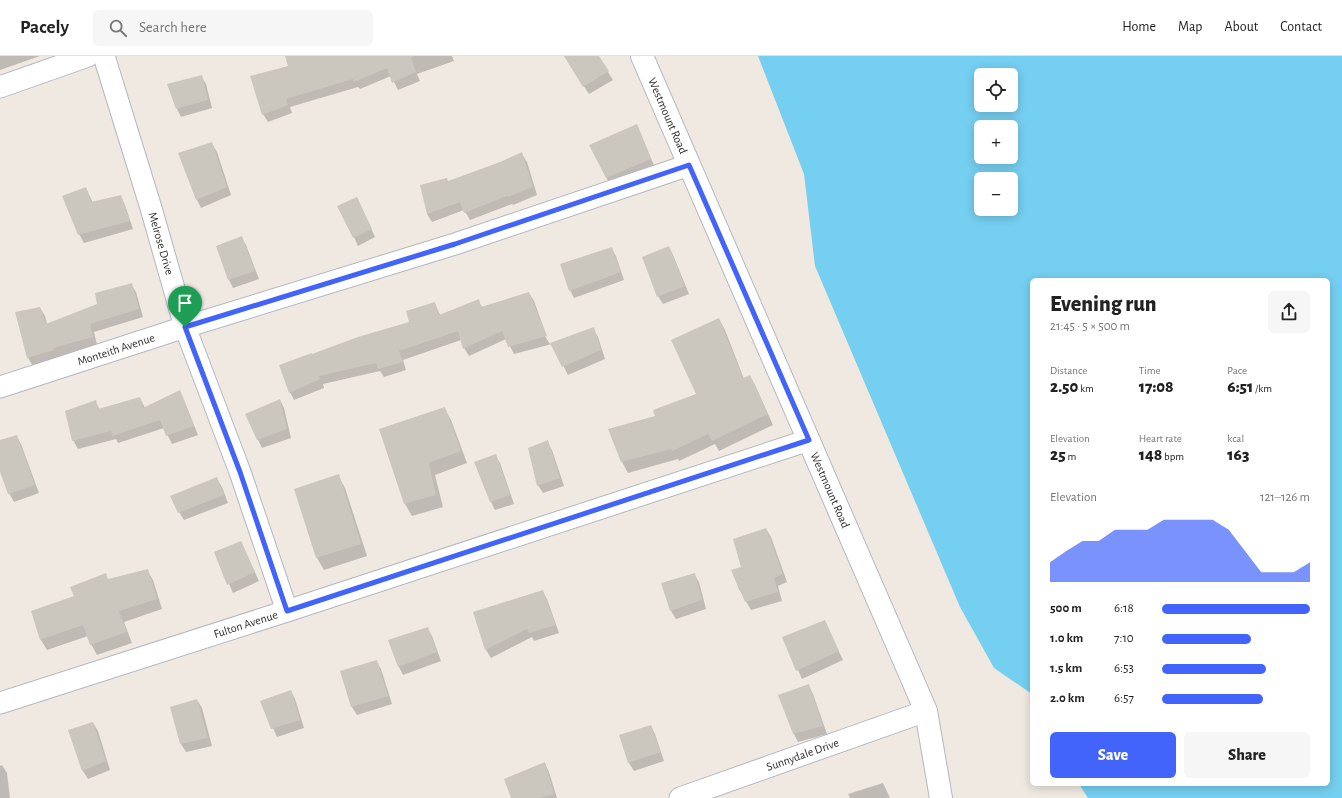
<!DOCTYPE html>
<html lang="en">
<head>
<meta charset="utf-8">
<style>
	:root { --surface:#fff; --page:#f6f6f6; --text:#222; --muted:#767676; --line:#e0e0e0; --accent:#4264fb }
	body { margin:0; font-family:"Alegreya Sans",sans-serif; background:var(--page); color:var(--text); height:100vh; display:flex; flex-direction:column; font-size:15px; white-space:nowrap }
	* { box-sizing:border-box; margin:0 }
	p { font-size:13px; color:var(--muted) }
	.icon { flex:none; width:22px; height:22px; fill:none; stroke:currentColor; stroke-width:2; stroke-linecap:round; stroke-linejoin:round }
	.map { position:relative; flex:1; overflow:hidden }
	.panel { position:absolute; left:1030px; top:222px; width:300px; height:508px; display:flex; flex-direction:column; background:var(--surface); border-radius:6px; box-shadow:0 2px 10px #0003 }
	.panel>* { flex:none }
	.buttons { position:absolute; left:974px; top:12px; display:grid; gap:8px }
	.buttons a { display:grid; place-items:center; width:44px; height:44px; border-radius:6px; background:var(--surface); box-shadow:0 2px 10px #0003; font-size:20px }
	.pin { position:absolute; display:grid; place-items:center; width:34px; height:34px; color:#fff; margin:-41px -17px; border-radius:50% 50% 50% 0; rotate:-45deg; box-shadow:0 0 4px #0007 }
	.pin .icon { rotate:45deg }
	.round { display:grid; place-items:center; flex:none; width:42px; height:42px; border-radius:6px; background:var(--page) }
	.headline { display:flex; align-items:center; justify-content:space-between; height:68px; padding:0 20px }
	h1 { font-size:22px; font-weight:800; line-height:30px }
	.figures { display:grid; grid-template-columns:repeat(3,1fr); gap:6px; height:68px; padding:4px 20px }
	.figures div { display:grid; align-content:center }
	.figures b { font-size:17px; font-weight:800 }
	.figures small { font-size:11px; font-weight:400 }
	.figures p { font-size:11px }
	.chart { height:112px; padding:8px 20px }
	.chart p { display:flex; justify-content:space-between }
	.chart svg { width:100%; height:72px; margin-top:4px; fill:var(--accent); opacity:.7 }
	.action { display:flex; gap:8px; margin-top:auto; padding:8px 20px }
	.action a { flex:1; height:46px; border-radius:6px; background:var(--accent); color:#fff; font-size:16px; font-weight:800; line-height:46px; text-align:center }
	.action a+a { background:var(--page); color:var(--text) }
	ul { padding:0 20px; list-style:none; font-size:13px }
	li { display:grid; grid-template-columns:64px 48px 1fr; align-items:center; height:30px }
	li i { height:10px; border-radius:5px; background:var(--accent) }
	header { display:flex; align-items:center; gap:24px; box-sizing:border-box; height:56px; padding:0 20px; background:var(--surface); border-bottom:1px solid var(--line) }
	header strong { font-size:19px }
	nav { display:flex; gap:22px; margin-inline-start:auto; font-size:14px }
	.search { width:280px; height:36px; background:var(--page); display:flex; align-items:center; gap:10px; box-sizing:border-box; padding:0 14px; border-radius:6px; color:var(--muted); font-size:15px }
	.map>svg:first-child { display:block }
	.water { fill:#75cff0; fill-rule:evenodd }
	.shadow { fill:#0003 }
	.building { fill:#cbc7bf }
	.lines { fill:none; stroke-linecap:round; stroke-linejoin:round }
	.minor-casing { stroke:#b4b7c1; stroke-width:23 }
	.secondary-casing { stroke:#b4b7c1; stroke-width:24 }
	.minor { stroke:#fff; stroke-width:21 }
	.secondary { stroke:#fff; stroke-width:22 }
	.route-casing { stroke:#fff; stroke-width:8 }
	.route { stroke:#4264fb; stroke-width:5 }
	.labels { text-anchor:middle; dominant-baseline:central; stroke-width:4; stroke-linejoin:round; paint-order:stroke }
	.street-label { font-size:12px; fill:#2e2e2e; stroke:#fff }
</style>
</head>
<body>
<header>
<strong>Pacely</strong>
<div class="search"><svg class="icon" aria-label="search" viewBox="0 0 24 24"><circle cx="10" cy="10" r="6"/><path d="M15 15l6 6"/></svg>Search here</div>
<nav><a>Home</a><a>Map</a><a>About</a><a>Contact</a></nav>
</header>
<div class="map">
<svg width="1342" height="742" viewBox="0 0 1342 742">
	<rect width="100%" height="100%" fill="#efe9e1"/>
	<path class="water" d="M758 0H1342V742H1088L1079 728H1328V224H1032V638L994 612 960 551 815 210 804 118ZM981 19H1011V49H981ZM981 71H1011V101H981ZM981 123H1011V153H981Z"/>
	<path class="shadow" d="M0 0H40L0 14Z
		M287 0H452L454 5 417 18 420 25 398 34 391 20 360 33 358 31 290 51 292 57 268 66 263 58 290 11Z
		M564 0H598L613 24 589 38Z
		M201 20 206 28 212 52 181 61 177 53Z
		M637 69 641 78 655 112 611 130 606 121Z
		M212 88 217 96 231 139 201 152 197 144 180 97Z
		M522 98 527 106 537 139 513 149 512 148 470 164 464 154 432 166 427 158 448 126Z
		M86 132 93 147 121 141 125 149 133 173 84 187 79 178Z
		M357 142 375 181 358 190 354 181Z
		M241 181 246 189 259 223 233 232 229 224Z
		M669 191 673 199 689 238 663 248 658 240Z
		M611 192 616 200 624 224 574 242 570 234Z
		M131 228 136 236 143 261 94 276 97 289 57 301 58 303 33 310 28 302 16 257 40 252 45 260 47 268 99 249Z
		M529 237 534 245 546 278 545 276 543 277 550 288 593 273 598 281 605 303 568 319 552 288 514 298 506 283 469 300 464 292 461 284 403 304 406 314 384 321 380 315 323 328 324 332 294 344 290 336 411 266 434 247 441 260 478 245 483 252Z
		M719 263 725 274 744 323 750 320 756 331 773 369 719 395 715 388 679 405 678 403 628 417 622 406 698 338Z
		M179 336 184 344 198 379 172 388 164 372 118 387 116 383 78 393 73 384 95 345 100 354 140 342 145 352Z
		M280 344 284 352 291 382 262 392 246 358Z
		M444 352 451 364 467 407 435 419 443 451 412 460 405 448 381 373Z
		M16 380 21 388 39 437 14 446 9 437 0 413V385Z
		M547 386 552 394 564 430 543 437 538 429Z
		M495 399 500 407 514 448 495 454 491 446 475 406Z
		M338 420 345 432 367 500 324 514 317 502Z
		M217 423 222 431 228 447 184 464 179 456Z
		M766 473 771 481 787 526 778 530 782 545 751 554 739 533 732 515 742 512Z
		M241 486 259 525 233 537 215 496Z
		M147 514 153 524 162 553 124 566 132 587 97 599 91 588 88 580 47 594 41 584 32 555 75 541 109 524Z
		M694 518 699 526 706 553 676 563 671 555Z
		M542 535 547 543 559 577 534 585 532 581 491 602 486 594 474 557Z
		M824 565 843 604 802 623 784 582Z
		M427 572 432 580 441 605 403 619 399 611 389 585Z
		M376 605 381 613 392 648 357 659 352 651Z
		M808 629 813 638 827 678 798 686 794 678 779 640Z
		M291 635 295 643 304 672 277 681 261 646Z
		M197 644 202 652 212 690 186 696 181 688 171 651Z
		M93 667 98 675 110 714 88 723 83 715 70 674Z
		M651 670 655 678 664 705 634 715 629 707 620 680Z
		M545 708 549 716 557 742H512Z
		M2 709 7 717 10 742H0V710Z
		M883 727 890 742H850L848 738Z"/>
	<path class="building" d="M285 0H414L411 2 416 16 392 27 387 12 354 26 353 23 286 43 288 49 262 59 250 20 288 10Z
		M564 0H599L609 15 583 31Z
		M202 19 208 44 176 53 167 28Z
		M637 68 651 103 606 122 589 89Z
		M212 86 227 131 196 144 178 97Z
		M522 96 533 131 508 141 507 140 464 157 460 146 427 158 420 129 447 122 448 125 498 107Z
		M86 131 91 146 121 139 130 165 78 179 62 140Z
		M357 141 372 173 353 182 337 150Z
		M242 180 255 215 228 224 216 190Z
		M669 190 685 230 657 241 642 201Z
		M612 191 621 216 569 235 560 208Z
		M132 227 139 253 90 268 93 281 53 292 54 294 27 302 15 256 40 251 46 268 97 248 95 237Z
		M529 236 547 280 508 291 502 275 463 293 458 275 399 295 403 306 378 313 376 307 319 320 320 323 289 337 279 309 312 297V298L358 281 409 266 406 255 435 246 439 259 479 243 481 251Z
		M719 262 743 322 750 319 768 358 712 385 708 378 672 395 671 393 621 406 608 373 655 360 653 354 696 338 671 284Z
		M594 271 601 294 562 311 550 287Z
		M180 334 194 370 166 380 160 364 112 380 111 375 72 385 65 355 96 344 98 353 140 341 143 352Z
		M280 343 287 373 257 384 245 358Z
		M445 351 461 395 429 407 436 439 404 448 379 373Z
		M17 379 35 429 8 438 0 416V384Z
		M548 384 560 422 537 430 528 392Z
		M496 398 510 439 490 446 474 406Z
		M339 418 361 488 316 502 294 433Z
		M217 421 224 439 178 457 170 440Z
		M766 472 783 518 774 522 778 536 745 546 740 533H739L731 514 741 511 733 483Z
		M241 485 255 516 227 529 214 496Z
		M148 513 157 543 119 555 127 576 90 589 83 569 40 584 31 555 74 540 70 531 106 517 108 523Z
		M695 517 702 544 670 555 661 527Z
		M543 534 556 569 529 577 527 573 485 594 473 556Z
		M825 564 839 595 796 615 782 581Z
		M428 571 437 596 398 611 388 584Z
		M377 604 388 640 351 651 340 615Z
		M809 628 823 670 793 678 778 639Z
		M291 634 300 664 271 673 260 645Z
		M197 643 208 682 180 688 170 651Z
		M93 666 106 705 82 715 68 674Z
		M651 669 661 696 628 707 619 679Z
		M545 706 554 738 540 742H511L504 723Z"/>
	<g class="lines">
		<defs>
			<g id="minor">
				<path id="s1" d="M104 0 151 152 185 271 240 416 287 555"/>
				<path d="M0 31 88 0"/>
				<path id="s2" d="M0 331 185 271 455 188 689 109"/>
				<path id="s3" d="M0 647 287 555 809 384"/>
				<path id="s4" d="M680 742 926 655"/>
			</g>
			<g id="secondary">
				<path id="s5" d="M642 0 926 655 941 742"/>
			</g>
		</defs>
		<use href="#minor" class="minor-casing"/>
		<use href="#secondary" class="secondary-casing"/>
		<use href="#minor" class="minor"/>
		<use href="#secondary" class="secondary"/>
	</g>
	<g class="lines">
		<defs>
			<path id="route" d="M689 109 809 384 287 555 240 416 185 271 455 188Z"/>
		</defs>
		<use href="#route" class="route-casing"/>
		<use href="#route" class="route"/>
	</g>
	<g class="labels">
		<g class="street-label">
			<text stroke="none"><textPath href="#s5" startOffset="65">Westmount Road</textPath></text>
			<text stroke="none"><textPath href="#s1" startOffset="196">Melrose Drive</textPath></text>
			<text stroke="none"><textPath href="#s2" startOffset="122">Monteith Avenue</textPath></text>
			<text stroke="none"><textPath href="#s5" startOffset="473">Westmount Road</textPath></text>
			<text stroke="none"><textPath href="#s3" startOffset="258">Fulton Avenue</textPath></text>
			<text stroke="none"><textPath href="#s4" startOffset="130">Sunnydale Drive</textPath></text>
		</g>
	</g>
</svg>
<div class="buttons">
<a><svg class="icon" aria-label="locate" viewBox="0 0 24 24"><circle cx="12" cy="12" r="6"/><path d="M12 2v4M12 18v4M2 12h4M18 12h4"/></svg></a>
<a>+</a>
<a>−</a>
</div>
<div class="pin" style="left:185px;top:271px;background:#1e9e55"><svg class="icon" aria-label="arrive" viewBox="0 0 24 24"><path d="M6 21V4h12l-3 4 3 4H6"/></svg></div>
<section class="panel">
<div class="headline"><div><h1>Evening run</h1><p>21:45 · 5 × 500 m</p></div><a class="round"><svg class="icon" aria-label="share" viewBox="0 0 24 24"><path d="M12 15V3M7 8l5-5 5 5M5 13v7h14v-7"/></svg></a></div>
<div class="figures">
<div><p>Distance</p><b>2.50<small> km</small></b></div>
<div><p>Time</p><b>17:08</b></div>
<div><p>Pace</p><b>6:51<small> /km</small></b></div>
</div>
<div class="figures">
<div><p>Elevation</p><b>25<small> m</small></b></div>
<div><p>Heart rate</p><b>148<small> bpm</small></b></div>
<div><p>kcal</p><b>163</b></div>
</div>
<div class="chart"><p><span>Elevation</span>121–126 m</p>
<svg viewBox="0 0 160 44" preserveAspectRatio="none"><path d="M0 44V32L10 25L20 19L30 19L40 12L50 12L60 12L70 6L80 6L90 6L100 6L110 12L120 25L130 38L140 38L150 38L160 32V44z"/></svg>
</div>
<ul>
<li><b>500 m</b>6:18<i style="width:100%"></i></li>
<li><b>1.0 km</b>7:10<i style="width:60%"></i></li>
<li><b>1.5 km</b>6:53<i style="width:70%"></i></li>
<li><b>2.0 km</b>6:57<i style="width:68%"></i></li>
</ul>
<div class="action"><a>Save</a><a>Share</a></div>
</section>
</div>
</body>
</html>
